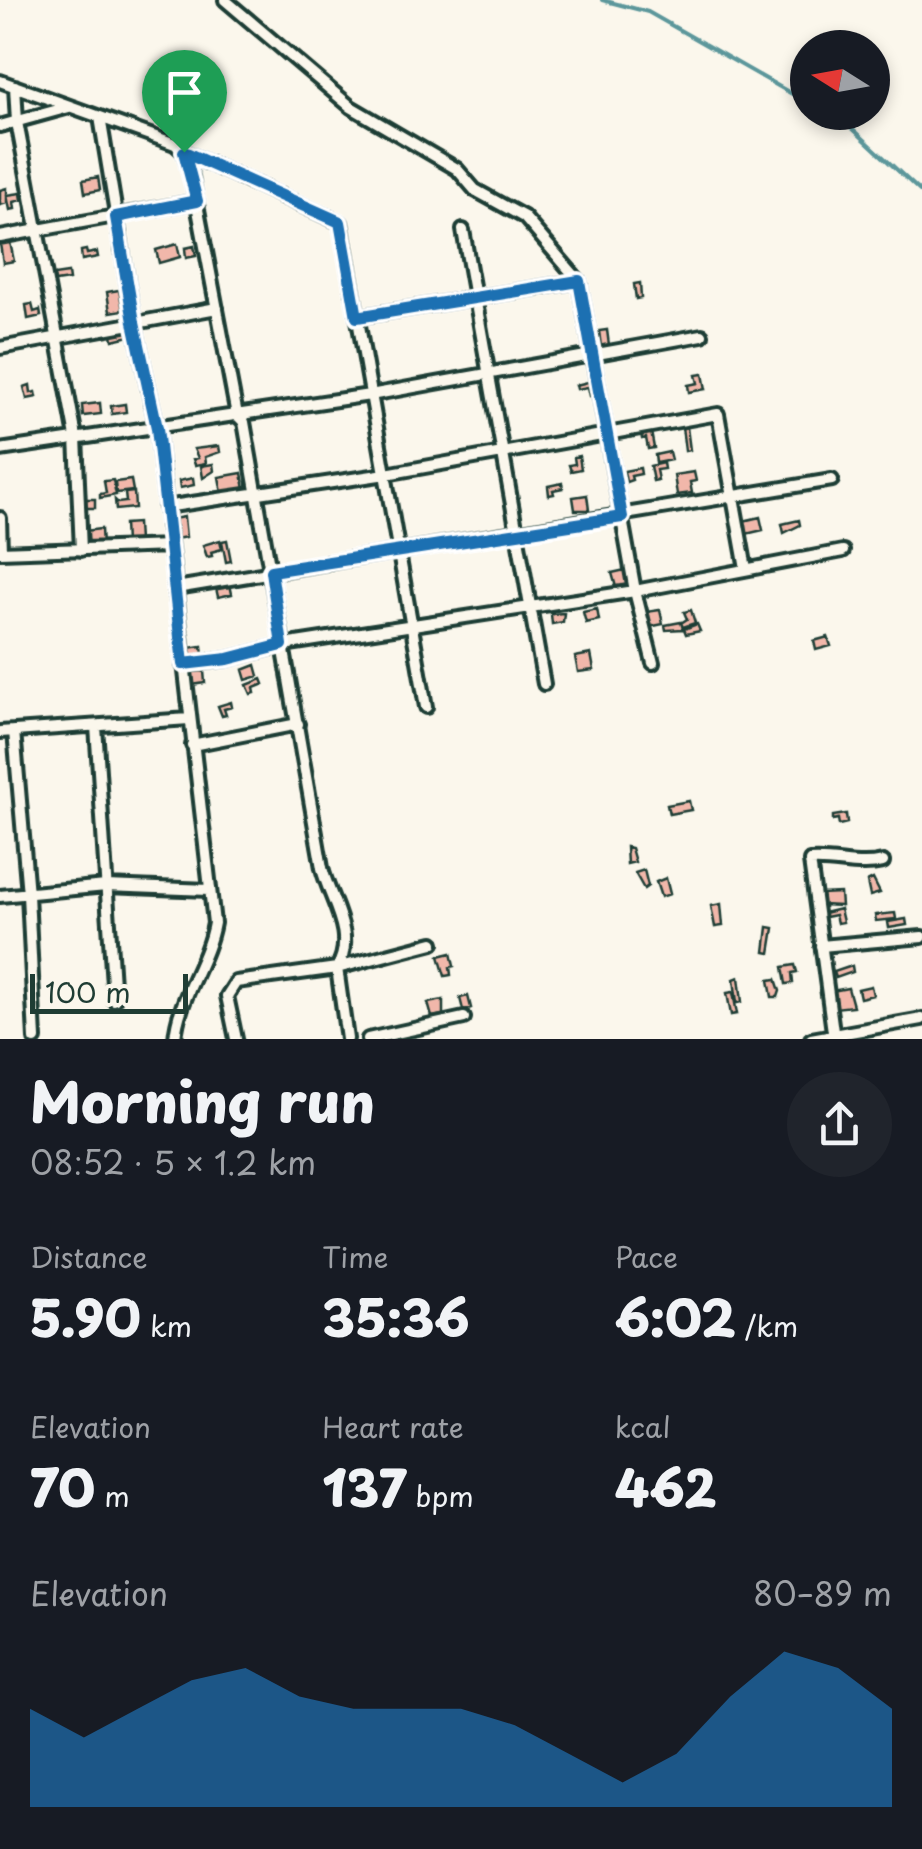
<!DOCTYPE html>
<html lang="en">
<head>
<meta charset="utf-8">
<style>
	:root { --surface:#171b24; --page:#20242c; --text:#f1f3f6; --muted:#9ea1a6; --accent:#1f6fb2 }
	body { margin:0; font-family:"Playpen Sans",sans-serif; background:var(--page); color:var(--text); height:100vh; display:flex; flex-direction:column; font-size:38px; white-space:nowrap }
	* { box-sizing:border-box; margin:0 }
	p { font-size:32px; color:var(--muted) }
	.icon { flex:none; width:55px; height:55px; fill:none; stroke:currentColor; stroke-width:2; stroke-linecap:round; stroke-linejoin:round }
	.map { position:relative; height:1039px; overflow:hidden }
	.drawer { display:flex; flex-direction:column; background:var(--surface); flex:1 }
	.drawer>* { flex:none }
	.needle { width:65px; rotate:281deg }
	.tools { position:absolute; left:790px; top:30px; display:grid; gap:20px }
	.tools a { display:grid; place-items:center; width:100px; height:100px; border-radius:50%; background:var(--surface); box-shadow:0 5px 15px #0003; font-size:50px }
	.scale { position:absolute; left:30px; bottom:25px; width:158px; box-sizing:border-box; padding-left:10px; border:5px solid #1f3d34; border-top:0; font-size:28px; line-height:35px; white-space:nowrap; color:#1f3d34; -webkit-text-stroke:8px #fbf7ec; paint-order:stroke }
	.pin { position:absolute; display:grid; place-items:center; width:85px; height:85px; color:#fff; margin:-102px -42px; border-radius:50% 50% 50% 0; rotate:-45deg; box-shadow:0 0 10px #0007 }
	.pin .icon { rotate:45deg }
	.round { display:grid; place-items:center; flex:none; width:105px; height:105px; border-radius:52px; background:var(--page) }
	.overview { display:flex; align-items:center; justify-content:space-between; height:170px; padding:0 30px }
	h1 { font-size:55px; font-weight:800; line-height:75px }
	.figures { display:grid; grid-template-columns:repeat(3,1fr); gap:15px; height:170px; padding:10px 30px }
	.figures div { display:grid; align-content:center }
	.figures b { font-size:50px; font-weight:800 }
	.figures small { font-size:28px; font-weight:400 }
	.figures p { font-size:28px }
	.chart { height:280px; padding:20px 30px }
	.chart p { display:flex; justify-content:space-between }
	.chart svg { width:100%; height:180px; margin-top:10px; fill:var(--accent); opacity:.7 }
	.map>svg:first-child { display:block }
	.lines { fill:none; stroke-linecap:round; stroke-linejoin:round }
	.stream { stroke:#5b979b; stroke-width:4 }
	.building { fill:#f1b7aa; stroke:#1f3d34; stroke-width:2.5 }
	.minor-casing { stroke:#1f3d34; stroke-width:18 }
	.minor { stroke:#fbf7ec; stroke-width:10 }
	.route-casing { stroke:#fff; stroke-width:20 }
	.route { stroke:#1f6fb2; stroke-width:12 }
</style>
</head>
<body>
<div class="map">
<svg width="922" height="1039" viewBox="0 0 922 1039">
	<rect width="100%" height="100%" fill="#fbf7ec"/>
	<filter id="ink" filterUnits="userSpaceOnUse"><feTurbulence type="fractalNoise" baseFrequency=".01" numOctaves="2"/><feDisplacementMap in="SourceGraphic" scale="20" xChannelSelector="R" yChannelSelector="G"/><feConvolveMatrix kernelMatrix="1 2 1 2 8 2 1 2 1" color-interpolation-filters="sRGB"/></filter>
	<g filter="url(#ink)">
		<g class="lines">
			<path class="stream" d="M602 0 648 12 808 103
				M825 112 852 128 922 193"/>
		</g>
		<path class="building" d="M98 177 100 190 85 193 83 180Z
			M7 188V203L0 205V190Z
			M21 193 22 200 14 202 15 209 10 210 7 195Z
			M10 242 14 261 3 263 0 244Z
			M177 244 180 257 159 263 156 250Z
			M194 246 196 256 186 258 185 248Z
			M86 250 87 254 97 252 98 257 82 260 81 251Z
			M68 273 69 280 55 282 54 275Z
			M640 283 641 298 636 299 634 284Z
			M119 290 123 310 110 312 107 292Z
			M32 304 34 312 40 310 41 316 28 319 26 305Z
			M129 330 130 336 113 340 112 334Z
			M607 330 609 345 601 347 599 331Z
			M703 374 706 389 689 392 688 385 698 383 696 375Z
			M592 381 595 395 590 396 588 387 577 389 576 385Z
			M30 385 31 393 36 392 37 397 27 399 24 387Z
			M100 403 101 414 83 416 82 405Z
			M125 404 126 412 112 414 111 406Z
			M682 427H687L690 450 685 451Z
			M651 432 654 448 648 449 646 438 642 439 641 434Z
			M219 446 220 452 205 457 206 463 195 465 193 459 198 458 194 449Z
			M669 452 671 460 656 463 655 455Z
			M579 456 581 469 571 471 569 465 575 464 574 457Z
			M663 463 664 469 656 470 658 480 653 481 650 466Z
			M213 464 214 471 203 478 201 466Z
			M640 468 641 474 631 476 632 480 626 482 624 471Z
			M694 472 696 481 690 482 692 493 677 495 674 475Z
			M242 473 245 489 222 493 219 477Z
			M193 478 194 485 180 488 179 481Z
			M113 480 116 495 100 498V494L106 493 104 481Z
			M131 480 133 491 116 493 115 482Z
			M562 483 563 488 553 490 554 494 549 495 548 486Z
			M134 492 135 508 116 510 115 500 118 503 126 502 125 493Z
			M587 495 589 510H575L573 497Z
			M83 499H95V508H83Z
			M184 517 186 537 176 539 173 519Z
			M760 517 763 530 746 534 743 521Z
			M799 520 800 525 784 533 782 524Z
			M137 523 138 542 125 543 124 524Z
			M101 529 102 546 85 547 84 531Z
			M220 540 222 549 211 552 212 556 207 557 203 545Z
			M227 540 231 561 226 562 222 541Z
			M625 570 629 585 616 587 612 573Z
			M230 584 232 594 218 597 216 588Z
			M597 609 599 620 586 623 583 612Z
			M660 610 663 624 649 627 646 612Z
			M691 610 695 623 683 627 681 623 687 619 684 612Z
			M564 613 563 622 552 624 551 614Z
			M681 622 683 629 666 630 665 625Z
			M697 624 700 631 686 634 684 629Z
			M828 637 831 646 816 650 814 641Z
			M202 646 203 654 190 656 189 648Z
			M591 654 594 670 578 672 575 657Z
			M256 665 259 676 246 680 243 670Z
			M204 671 205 683 192 685 191 672Z
			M262 679 264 684 254 688 255 693 251 694 247 685Z
			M231 702 232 707 224 709 226 715 222 716 218 706Z
			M689 801 691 810 669 814 667 805Z
			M846 814 847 823 839 825 838 819 833 820V816Z
			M626 847 631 848 635 862 627 864Z
			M644 870 648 886 644 889 635 873Z
			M666 878 670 894 661 897 656 882Z
			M873 879 880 893 870 896 867 882Z
			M840 893 841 906 821 905 820 894Z
			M721 904 723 926 715 927 711 906Z
			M840 909 843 922 837 923 835 915 825 917 824 913Z
			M895 913 896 919 876 921 875 915Z
			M906 919 907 925 889 928 888 922Z
			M768 927 774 928 770 953 765 952Z
			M451 953 454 966 450 967 451 975 445 976 439 956Z
			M795 965 797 972 792 973 793 983 786 984 783 967Z
			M852 966 853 972 836 978 834 972Z
			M739 977 742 1002 737 1003 734 979Z
			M776 979 780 991 778 997H772L769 980Z
			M871 986 873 995 860 998 858 989Z
			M848 988 853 1006 835 1008 832 991Z
			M733 992 737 1014 731 1015 727 993Z
			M468 996 471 1008 463 1010 460 998Z
			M443 1000V1015L432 1017 428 1003Z"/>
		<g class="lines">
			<defs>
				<path id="minor" d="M225 0 351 107 457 169 475 190 524 217 579 281 635 591 653 663
					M0 81 175 144 184 152 192 178 237 415 244 422 322 868C330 901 357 934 337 968L347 1039
					M15 86 17 122 76 437 81 550
					M100 117 134 322 157 428 214 923C207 963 178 998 175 1039
					M0 126 69 107
					M184 152 341 223 426 707
					M463 230 544 684
					M0 237 197 201
					M357 317 579 281
					M0 348 217 308
					M0 450 370 395 702 335
					M165 507 386 474 718 414 746 569
					M0 518 1 552
					M0 552 170 546
					M176 588 832 480
					M183 665 228 659 283 645 635 591 843 551
					M96 726 114 1000
					M14 731 28 894 35 1039
					M0 732 189 719
					M192 745 298 724
					M0 896 106 886 209 890
					M821 946 922 937
					M236 1039 227 996 236 982 337 968 433 943
					M368 1039 464 1018
					M811 1039 922 1019
					M834 1039 810 861C836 859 858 868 883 862"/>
			</defs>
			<use href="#minor" class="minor-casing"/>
			<use href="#minor" class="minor"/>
		</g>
	</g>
	<g class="lines" filter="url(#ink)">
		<defs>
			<path id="route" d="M184 152 340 222 357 317 579 281 622 517 271 571 282 645 228 659 183 664 157 428 134 322 116 217 197 201Z"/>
		</defs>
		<use href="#route" class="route-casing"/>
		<use href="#route" class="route"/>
	</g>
</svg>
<div class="tools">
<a><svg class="needle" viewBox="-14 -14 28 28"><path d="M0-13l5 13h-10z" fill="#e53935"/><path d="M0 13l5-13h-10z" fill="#9ea1a6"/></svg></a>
</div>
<div class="scale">100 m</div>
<div class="pin" style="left:184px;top:152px;background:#1e9e55"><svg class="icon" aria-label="arrive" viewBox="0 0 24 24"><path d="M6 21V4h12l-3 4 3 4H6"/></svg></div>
</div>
<section class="drawer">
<div class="overview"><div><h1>Morning run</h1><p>08:52 · 5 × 1.2 km</p></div><a class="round"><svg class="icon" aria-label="share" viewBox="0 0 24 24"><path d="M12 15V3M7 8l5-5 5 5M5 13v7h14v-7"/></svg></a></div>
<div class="figures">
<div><p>Distance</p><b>5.90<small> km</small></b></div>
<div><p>Time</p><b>35:36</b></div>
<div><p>Pace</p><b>6:02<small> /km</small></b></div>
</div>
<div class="figures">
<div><p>Elevation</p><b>70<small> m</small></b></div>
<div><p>Heart rate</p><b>137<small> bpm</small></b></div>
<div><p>kcal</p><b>462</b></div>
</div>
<div class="chart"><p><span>Elevation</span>80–89 m</p>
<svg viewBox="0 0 160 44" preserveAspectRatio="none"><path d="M0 44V20L10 27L20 20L30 13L40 10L50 17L60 20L70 20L80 20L90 24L100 31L110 38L120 31L130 17L140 6L150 10L160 20V44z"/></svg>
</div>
</section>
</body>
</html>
